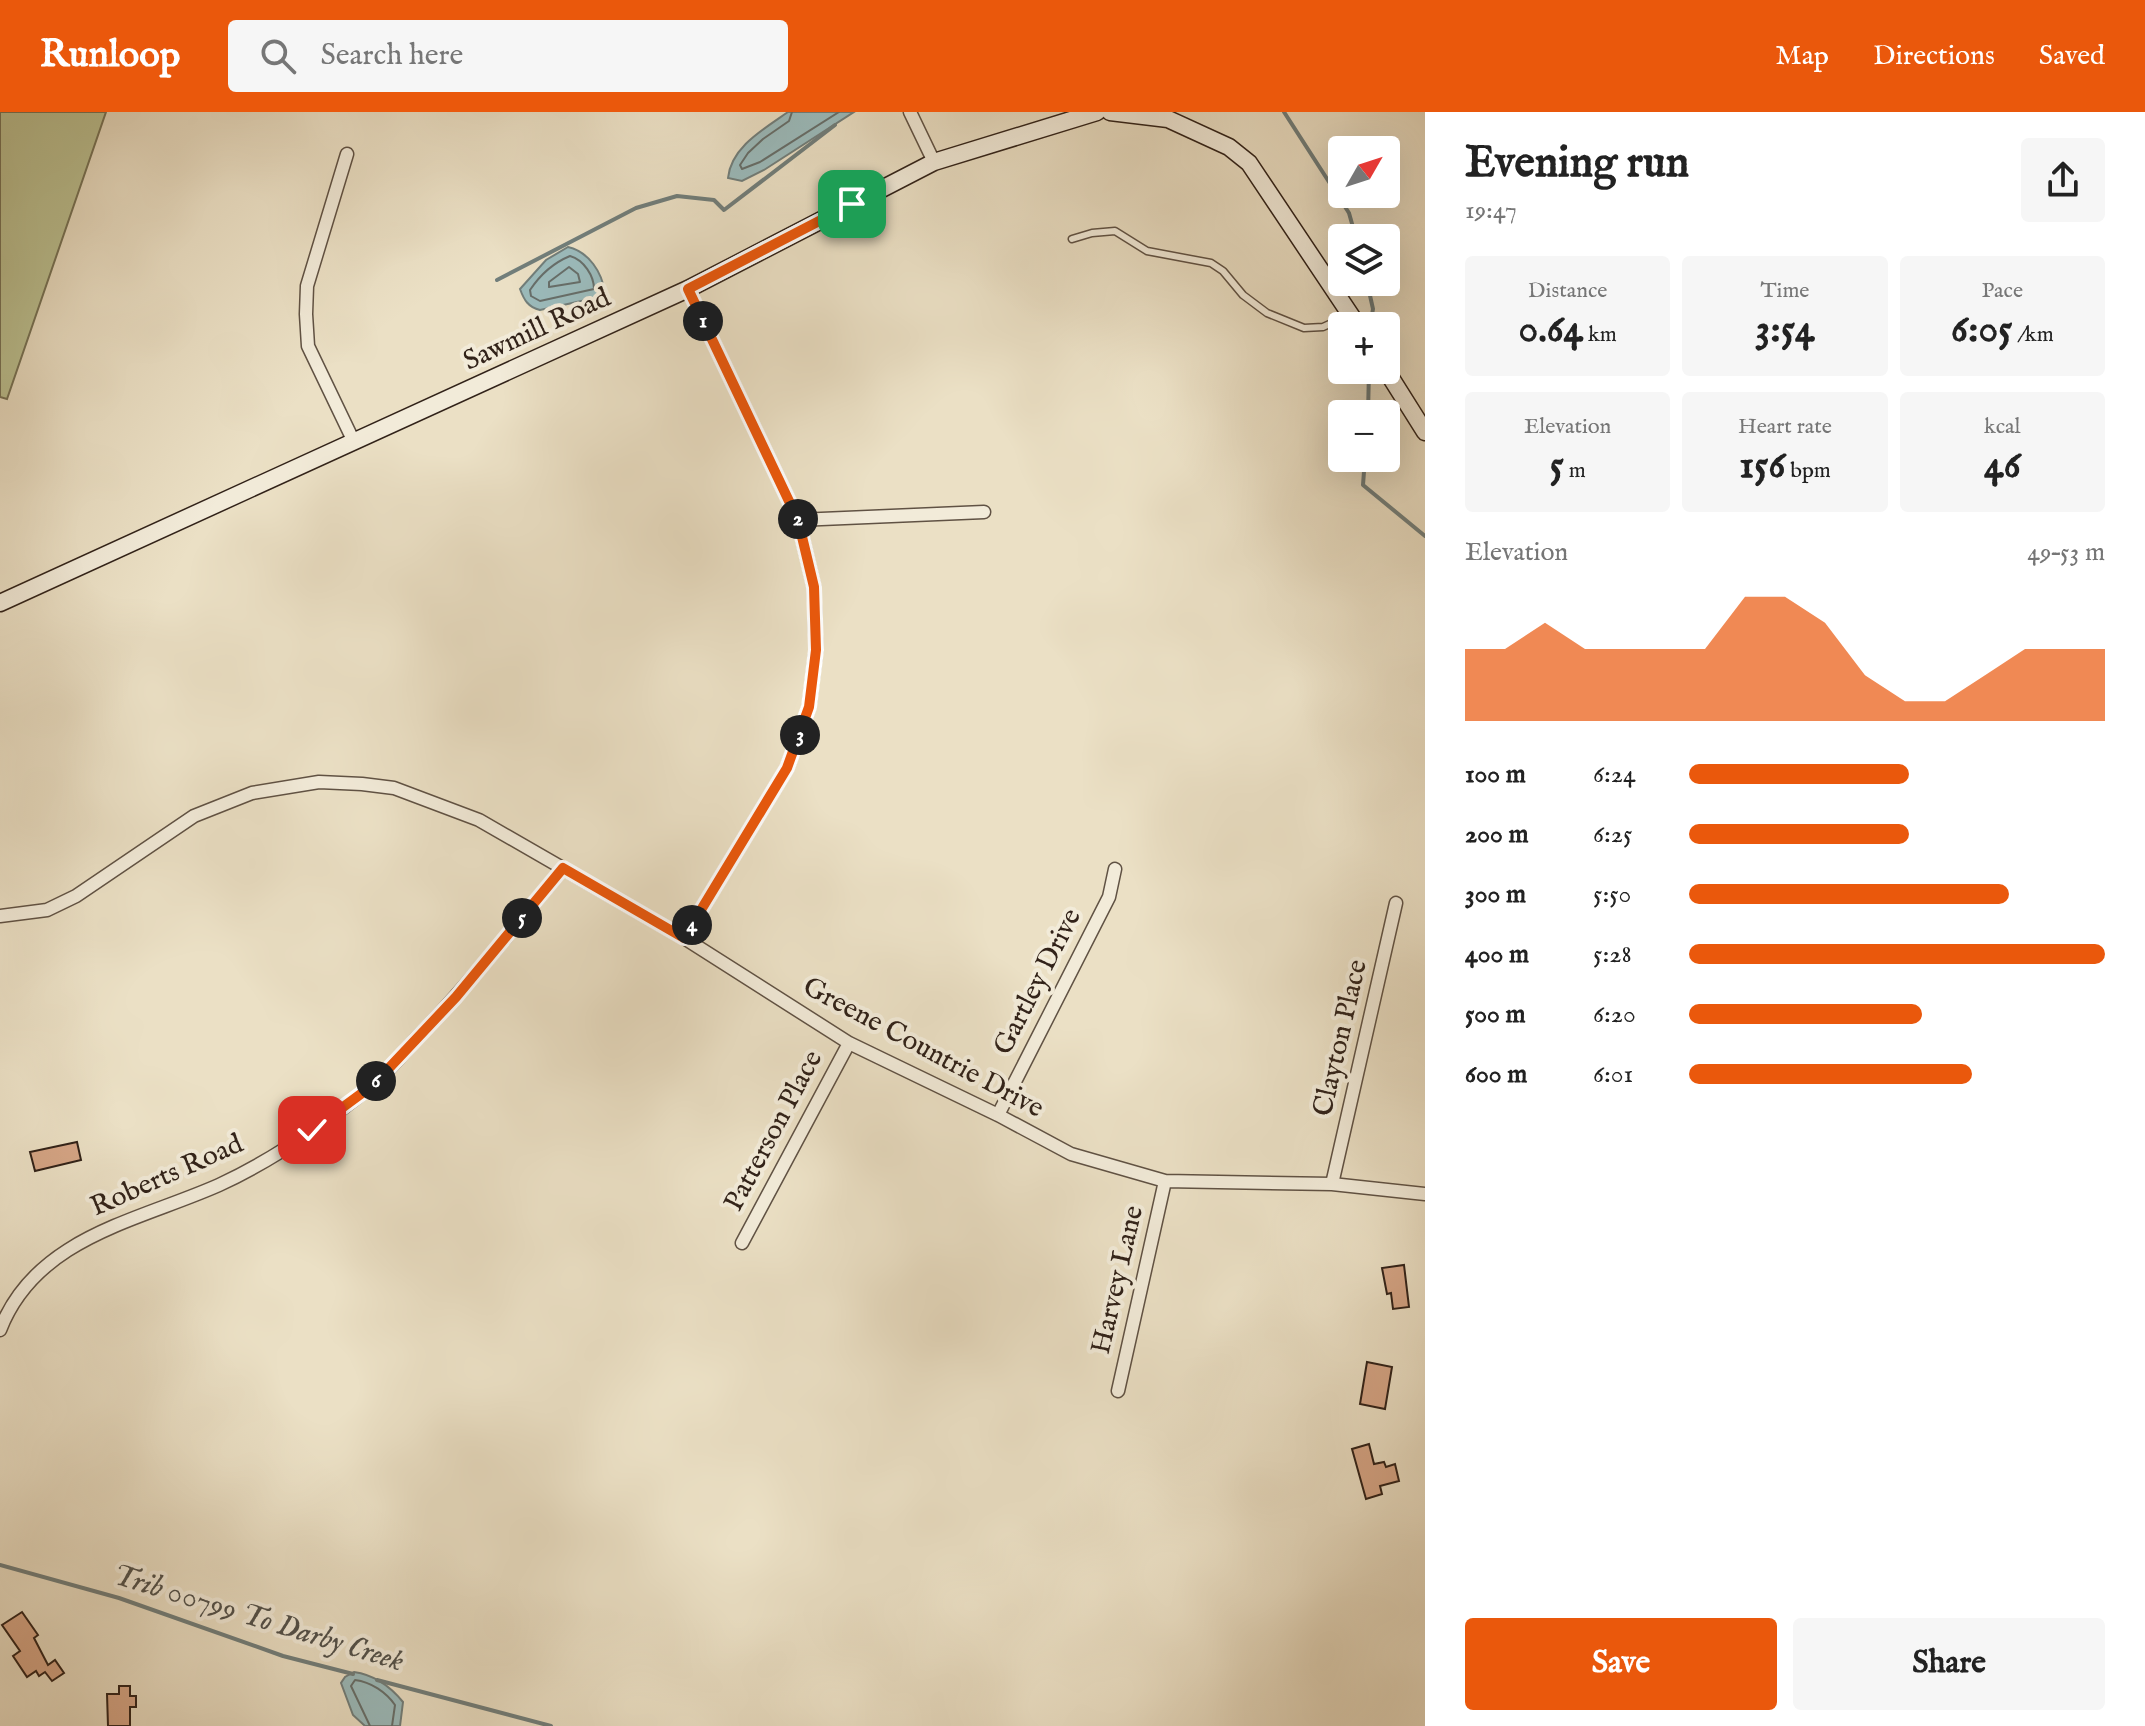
<!DOCTYPE html>
<html lang="en">
<head>
<meta charset="utf-8">
<style>
	:root { --surface:#fff; --page:#f6f6f6; --text:#222; --muted:#767676; --accent:#ea580c }
	body { margin:0; font-family:"IM FELL English",serif; background:var(--page); color:var(--text); height:100vh; display:flex; flex-direction:column; font-size:30px; white-space:nowrap }
	* { box-sizing:border-box; margin:0 }
	p { font-size:26px; color:var(--muted) }
	.icon { flex:none; width:44px; height:44px; fill:none; stroke:currentColor; stroke-width:2; stroke-linecap:round; stroke-linejoin:round }
	.map { position:relative; flex:1; overflow:hidden }
	.details { display:flex; flex-direction:column; background:var(--surface); width:720px }
	.details>* { flex:none }
	.needle { width:52px; rotate:51deg }
	.buttons { position:absolute; left:1328px; top:24px; display:grid; gap:16px }
	.buttons a { display:grid; place-items:center; width:72px; height:72px; border-radius:8px; background:var(--surface); box-shadow:0 8px 32px #0002; font-size:40px }
	.pin { position:absolute; display:grid; place-items:center; width:68px; height:68px; color:#fff; margin:-34px; border-radius:16px; box-shadow:0 4px 12px #0006 }
	.km { position:absolute; width:40px; height:40px; margin:-20px; border-radius:50%; background:#222; color:#fff; font-size:22px; line-height:40px; text-align:center }
	.round { display:grid; place-items:center; flex:none; width:84px; height:84px; border-radius:8px; background:var(--page) }
	.summary { display:flex; align-items:center; justify-content:space-between; height:136px; padding:0 40px }
	h1 { font-size:44px; font-weight:700; line-height:60px }
	.stats { display:grid; grid-template-columns:repeat(3,1fr); gap:12px; height:136px; padding:8px 40px }
	.stats div { display:grid; align-content:center; border-radius:8px; background:var(--page); text-align:center }
	.stats b { font-size:40px; font-weight:700 }
	.stats small { font-size:22px; font-weight:400 }
	.stats p { font-size:22px }
	.chart { height:224px; padding:16px 40px }
	.chart p { display:flex; justify-content:space-between }
	.chart svg { width:100%; height:144px; margin-top:8px; fill:var(--accent); opacity:.7 }
	.primary-button { display:flex; gap:16px; margin-top:auto; padding:16px 40px }
	.primary-button a { flex:1; height:92px; border-radius:8px; background:var(--accent); color:#fff; font-size:32px; font-weight:700; line-height:92px; text-align:center }
	.primary-button a+a { background:var(--page); color:var(--text) }
	ul { padding:0 40px; list-style:none; font-size:26px }
	li { display:grid; grid-template-columns:128px 96px 1fr; align-items:center; height:60px }
	li i { height:20px; border-radius:10px; background:var(--accent) }
	header { display:flex; align-items:center; gap:48px; box-sizing:border-box; height:112px; padding:0 40px; background:var(--accent); color:#fff }
	header strong { font-size:38px }
	nav { display:flex; gap:44px; margin-inline-start:auto; font-size:28px }
	.search { width:560px; height:72px; background:var(--page); display:flex; align-items:center; gap:20px; box-sizing:border-box; padding:0 28px; border-radius:8px; color:var(--muted); font-size:30px }
	main { display:flex; flex:1; min-height:0 }
	.map>svg:first-child { display:block }
	.green { fill:#bbc192; stroke:#767256; stroke-width:2 }
	.water { fill:#9bbbbc; stroke:#717e7b; stroke-width:2 }
	.lines { fill:none; stroke-linecap:round; stroke-linejoin:round }
	.shore { stroke:#666e6a; stroke-width:2 }
	.stream { stroke:#717e7b; stroke-width:4 }
	.building { fill:#d6a687; stroke:#312219; stroke-width:2 }
	.lane-casing { stroke:#605244; stroke-width:9 }
	.street-casing { stroke:#605244; stroke-width:15 }
	.secondary-casing { stroke:#312219; stroke-width:19 }
	.lane { stroke:#f2ebd9; stroke-width:6 }
	.street { stroke:#f2ebd9; stroke-width:12 }
	.secondary { stroke:#f2ebd9; stroke-width:16 }
	.route-casing { stroke:#fff; stroke-width:16 }
	.route { stroke:#ea580c; stroke-width:10 }
	.labels { text-anchor:middle; dominant-baseline:central; stroke-width:8; stroke-linejoin:round; paint-order:stroke }
	.street-label { font-size:28px; fill:#312219; stroke:#f2ebd9 }
	.water-label { font-size:30px; font-style:italic; fill:#51504a; stroke:#f2ebd9 }
</style>
</head>
<body>
<header>
<strong>Runloop</strong>
<div class="search"><svg class="icon" aria-label="search" viewBox="0 0 24 24"><circle cx="10" cy="10" r="6"/><path d="M15 15l6 6"/></svg>Search here</div>
<nav><a>Map</a><a>Directions</a><a>Saved</a></nav>
</header>
<main>
<div class="map">
<svg width="1425" height="1614" viewBox="0 0 1425 1614">
	<rect width="100%" height="100%" fill="#ebe0c5"/>
	<filter id="stains"><feTurbulence type="fractalNoise" baseFrequency=".0025" numOctaves="4"/><feColorMatrix values="0 0 0 0 .2 0 0 0 0 .09 0 0 0 0 .02 0 0 0 .5 -.17"/></filter>
	<radialGradient id="worn" r=".72"><stop offset=".6" stop-color="#630" stop-opacity="0"/><stop offset="1" stop-color="#630" stop-opacity=".3"/></radialGradient>
	<path class="green" d="M0 0H106L7 287 0 285Z"/>
	<path class="water" d="M788 0H854L764 58 742 69 728 66C731 35 764 17 788 0Z
		M568 135C589 140 602 160 605 181L600 185 540 198C528 195 524 188 520 177L546 148Z
		M354 1560C375 1563 390 1574 403 1590L400 1614H365L353 1603 341 1571 345 1565Z"/>
	<g class="lines">
		<path class="shore" d="M792 0 789 9 763 27 748 41 740 53 742 57 760 50 839 0
			M570 144C584 148 594 164 594 177L540 189 531 184 530 178C540 163 553 151 570 144Z
			M569 155 578 162 580 170 549 175V170Z
			M370 1614 351 1574 355 1568C371 1570 386 1580 395 1593L392 1614"/>
		<path class="stream" d="M1284 0 1349 101 1356 126
			M497 168 636 96 677 84 714 88 724 98 835 13
			M1367 170 1373 197 1370 214
			M1368 302 1369 258
			M1365 346 1363 373 1425 424
			M0 1453 119 1486 283 1544 353 1562
			M377 1568 551 1614"/>
	</g>
	<path class="building" d="M77 1030 81 1048 35 1059 30 1040Z
		M1404 1153 1409 1195 1393 1197 1391 1181 1387 1182 1382 1156Z
		M1367 1250 1392 1255 1385 1297 1360 1292Z
		M1369 1332 1374 1352 1384 1350 1386 1355 1395 1352 1399 1369 1380 1374 1382 1382 1366 1387 1352 1337Z
		M22 1500 38 1523 34 1526 48 1553 55 1548 64 1561 52 1569 45 1560 39 1564 36 1559 27 1565 13 1544 20 1539 2 1513Z
		M119 1574H130V1584H136V1595H130V1614H108L107 1582H119Z"/>
	<g class="lines">
		<defs>
			<path id="lane" d="M1072 127 1092 121 1115 119 1147 139 1211 151 1223 159 1243 183 1267 201 1304 216 1323 215 1347 204"/>
			<path id="street" d="M910 0 934 50
				M347 42 307 174 306 202 308 234 354 330
				M798 408 984 400
				M0 804 47 798 76 784 194 704 252 681 319 670 362 672 394 676 479 708 684 826 849 931 998 1003 1071 1042 1165 1069 1332 1072 1425 1082
				M684 826 787 656 809 595 816 538 814 475 798 408 688 177
				M998 1003 1109 785 1115 757
				M1332 1072 1396 791
				M742 1131 849 931
				M0 1218C36 1125 138 1109 219 1073 273 1048 325 1012 371 974 388 960 402 942 417 926 469 872 515 814 563 756
				M1118 1279 1165 1069"/>
			<path id="secondary" d="M1110 0 1168 7 1229 35 1249 51 1358 214
				M1386 258 1425 320
				M0 491 688 177 934 50 1097 0"/>
		</defs>
		<use href="#lane" class="lane-casing"/>
		<use href="#street" class="street-casing"/>
		<use href="#secondary" class="secondary-casing"/>
		<use href="#lane" class="lane"/>
		<use href="#street" class="street"/>
		<use href="#secondary" class="secondary"/>
	</g>
	<g class="lines">
		<defs>
			<path id="route" d="M312 1018 373 973 456 885 563 756 684 826 787 656 809 595 816 538 814 475 798 408 688 177 852 92"/>
		</defs>
		<use href="#route" class="route-casing"/>
		<use href="#route" class="route"/>
	</g>
	<g class="labels">
		<g class="street-label">
			<text transform="translate(537 218) rotate(-25)">Sawmill Road</text>
			<text transform="translate(1038 870) rotate(-63)">Gartley Drive</text>
			<text transform="translate(1341 926) rotate(-77)">Clayton Place</text>
			<text transform="translate(923 936) rotate(28)">Greene Countrie Drive</text>
			<text transform="translate(774 1019) rotate(-62)">Patterson Place</text>
			<text transform="translate(167 1064) rotate(-24)">Roberts Road</text>
			<text transform="translate(1118 1168) rotate(-77)">Harvey Lane</text>
		</g>
		<g class="water-label">
			<text transform="translate(258 1507) rotate(17)">Trib 00799 To Darby Creek</text>
		</g>
	</g>
	<rect width="100%" height="100%" filter="url(#stains)"/>
	<rect width="100%" height="100%" fill="url(#worn)"/>
</svg>
<div class="buttons">
<a><svg class="needle" viewBox="-14 -14 28 28"><path d="M0-13l5 13h-10z" fill="#e53935"/><path d="M0 13l5-13h-10z" fill="#767676"/></svg></a>
<a><svg class="icon" aria-label="layers" viewBox="0 0 24 24"><path d="M12 4l9 5-9 5-9-5zM3 14l9 5 9-5"/></svg></a>
<a>+</a>
<a>−</a>
</div>
<div class="pin" style="left:852px;top:92px;background:#1e9e55"><svg class="icon" aria-label="arrive" viewBox="0 0 24 24"><path d="M6 21V4h12l-3 4 3 4H6"/></svg></div>
<div class="pin" style="left:312px;top:1018px;background:#d93025"><svg class="icon" aria-label="check" viewBox="0 0 24 24"><path d="M5 12l5 5 9-10"/></svg></div>
<b class="km" style="left:703px;top:209px">1</b>
<b class="km" style="left:798px;top:407px">2</b>
<b class="km" style="left:800px;top:623px">3</b>
<b class="km" style="left:692px;top:813px">4</b>
<b class="km" style="left:522px;top:806px">5</b>
<b class="km" style="left:376px;top:969px">6</b>
</div>
<section class="details">
<div class="summary"><div><h1>Evening run</h1><p>19:47</p></div><a class="round"><svg class="icon" aria-label="share" viewBox="0 0 24 24"><path d="M12 15V3M7 8l5-5 5 5M5 13v7h14v-7"/></svg></a></div>
<div class="stats">
<div><p>Distance</p><b>0.64<small> km</small></b></div>
<div><p>Time</p><b>3:54</b></div>
<div><p>Pace</p><b>6:05<small> /km</small></b></div>
</div>
<div class="stats">
<div><p>Elevation</p><b>5<small> m</small></b></div>
<div><p>Heart rate</p><b>156<small> bpm</small></b></div>
<div><p>kcal</p><b>46</b></div>
</div>
<div class="chart"><p><span>Elevation</span>49–53 m</p>
<svg viewBox="0 0 160 44" preserveAspectRatio="none"><path d="M0 44V22L10 22L20 14L30 22L40 22L50 22L60 22L70 6L80 6L90 14L100 30L110 38L120 38L130 30L140 22L150 22L160 22V44z"/></svg>
</div>
<ul>
<li><b>100 m</b>6:24<i style="width:53%"></i></li>
<li><b>200 m</b>6:25<i style="width:53%"></i></li>
<li><b>300 m</b>5:50<i style="width:77%"></i></li>
<li><b>400 m</b>5:28<i style="width:100%"></i></li>
<li><b>500 m</b>6:20<i style="width:56%"></i></li>
<li><b>600 m</b>6:01<i style="width:68%"></i></li>
</ul>
<div class="primary-button"><a>Save</a><a>Share</a></div>
</section>
</main>
</body>
</html>
